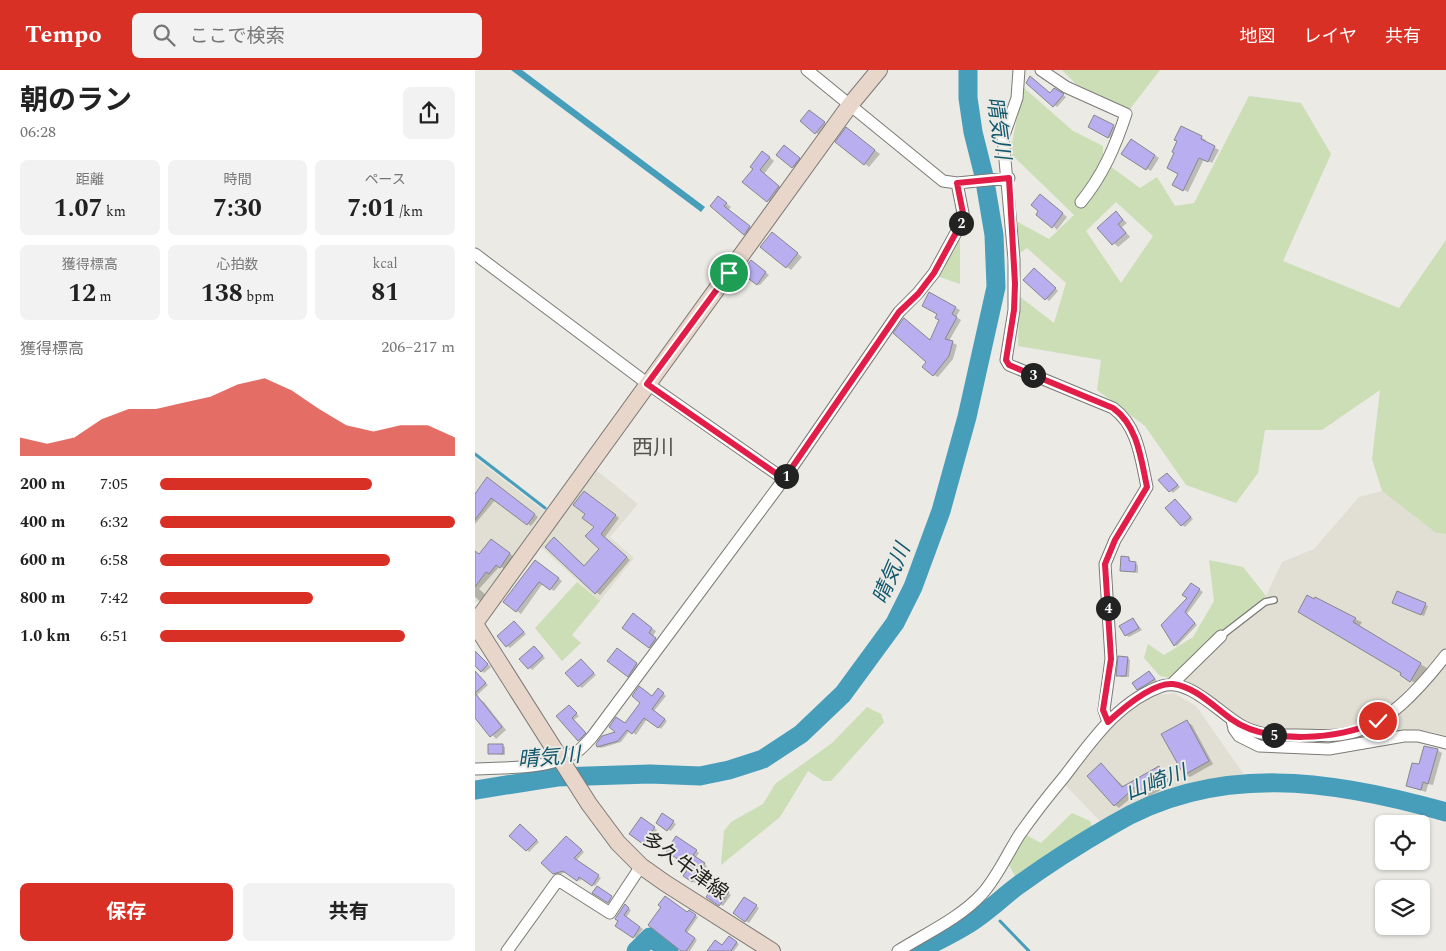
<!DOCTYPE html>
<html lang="ja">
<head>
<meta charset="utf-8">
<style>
	:root { --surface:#fff; --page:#f2f2f2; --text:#222; --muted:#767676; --accent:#d93025 }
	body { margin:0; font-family:Spectral,"Noto Sans JP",serif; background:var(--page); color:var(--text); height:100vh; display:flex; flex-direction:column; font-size:19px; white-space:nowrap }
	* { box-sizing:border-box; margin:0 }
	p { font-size:16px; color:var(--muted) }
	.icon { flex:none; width:28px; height:28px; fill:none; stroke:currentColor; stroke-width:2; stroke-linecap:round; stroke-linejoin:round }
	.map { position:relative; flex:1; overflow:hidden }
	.details { display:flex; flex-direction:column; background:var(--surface); width:475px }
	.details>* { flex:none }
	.fabs { position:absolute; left:900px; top:745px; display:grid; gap:10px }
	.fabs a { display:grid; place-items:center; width:55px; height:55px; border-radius:8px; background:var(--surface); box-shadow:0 1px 4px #0004; font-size:25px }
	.pin { position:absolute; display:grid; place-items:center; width:42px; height:42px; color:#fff; margin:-21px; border:2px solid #fff; border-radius:50%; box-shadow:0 1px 5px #0007 }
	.km { position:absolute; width:25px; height:25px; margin:-12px; border-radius:50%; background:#222; color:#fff; font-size:14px; line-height:25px; text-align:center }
	.round { display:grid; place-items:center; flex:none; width:52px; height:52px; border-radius:8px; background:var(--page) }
	.summary { display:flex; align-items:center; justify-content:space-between; height:85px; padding:0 20px }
	h1 { font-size:28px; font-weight:700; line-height:38px }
	.metrics { display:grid; grid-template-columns:repeat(3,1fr); gap:8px; height:85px; padding:5px 20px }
	.metrics div { display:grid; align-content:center; border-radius:8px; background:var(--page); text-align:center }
	.metrics b { font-size:25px; font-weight:700 }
	.metrics small { font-size:14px; font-weight:400 }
	.metrics p { font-size:14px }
	.chart { height:140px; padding:10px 20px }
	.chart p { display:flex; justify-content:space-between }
	.chart svg { width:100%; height:90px; margin-top:5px; fill:var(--accent); opacity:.7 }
	.action { display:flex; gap:10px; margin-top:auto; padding:10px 20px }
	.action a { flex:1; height:58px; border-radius:8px; background:var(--accent); color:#fff; font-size:20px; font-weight:700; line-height:58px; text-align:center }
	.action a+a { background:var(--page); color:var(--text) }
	ul { padding:0 20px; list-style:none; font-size:16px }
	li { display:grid; grid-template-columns:80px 60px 1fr; align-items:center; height:38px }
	li i { height:12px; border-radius:6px; background:var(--accent) }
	header { display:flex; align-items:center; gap:30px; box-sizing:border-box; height:70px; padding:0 25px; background:var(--accent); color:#fff }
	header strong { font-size:24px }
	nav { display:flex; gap:28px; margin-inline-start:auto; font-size:18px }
	.search { width:350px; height:45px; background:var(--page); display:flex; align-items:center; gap:12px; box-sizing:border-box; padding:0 18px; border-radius:8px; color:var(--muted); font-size:19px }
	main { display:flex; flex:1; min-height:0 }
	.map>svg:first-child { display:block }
	.built { fill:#e1ded3 }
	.green { fill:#cbdeb6; fill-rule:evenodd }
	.water { fill:#479ebb }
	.shadow { fill:#0003 }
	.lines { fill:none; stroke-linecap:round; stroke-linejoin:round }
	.stream { stroke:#479ebb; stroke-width:3 }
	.river { stroke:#479ebb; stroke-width:19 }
	.building { fill:#b8aef0; stroke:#87878a }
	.lane-casing { stroke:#7b7a76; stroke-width:8 }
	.street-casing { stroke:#7b7a76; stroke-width:13 }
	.secondary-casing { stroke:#7b7a76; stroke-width:18 }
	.lane { stroke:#fff; stroke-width:5.5 }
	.street { stroke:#fff; stroke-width:11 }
	.secondary { stroke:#e9d6ca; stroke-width:16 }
	.route-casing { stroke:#fff; stroke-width:10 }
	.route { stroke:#e11d48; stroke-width:6 }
	.labels { text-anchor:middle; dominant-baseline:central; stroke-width:4; stroke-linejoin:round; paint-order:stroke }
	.street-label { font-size:20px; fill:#20201e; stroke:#ebeae5 }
	.water-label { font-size:21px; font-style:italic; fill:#11586d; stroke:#ebeae5 }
	.neighbourhood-label { font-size:21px; fill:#53534f; stroke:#ebeae5 }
</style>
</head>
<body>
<header>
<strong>Tempo</strong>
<div class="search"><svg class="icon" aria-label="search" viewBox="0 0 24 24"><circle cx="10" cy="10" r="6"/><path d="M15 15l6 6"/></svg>ここで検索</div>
<nav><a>地図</a><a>レイヤ</a><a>共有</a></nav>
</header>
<main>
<section class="details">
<div class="summary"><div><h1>朝のラン</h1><p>06:28</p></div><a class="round"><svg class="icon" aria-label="share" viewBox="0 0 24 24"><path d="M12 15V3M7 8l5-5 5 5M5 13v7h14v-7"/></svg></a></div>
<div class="metrics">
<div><p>距離</p><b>1.07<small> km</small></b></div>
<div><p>時間</p><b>7:30</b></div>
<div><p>ペース</p><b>7:01<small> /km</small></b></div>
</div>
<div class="metrics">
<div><p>獲得標高</p><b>12<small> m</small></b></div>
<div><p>心拍数</p><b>138<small> bpm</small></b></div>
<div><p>kcal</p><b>81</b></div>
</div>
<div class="chart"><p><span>獲得標高</span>206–217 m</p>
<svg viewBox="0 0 160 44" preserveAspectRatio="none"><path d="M0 44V35L10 38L20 35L30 26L40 21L50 21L60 18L70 15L80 9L90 6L100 12L110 21L120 29L130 32L140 29L150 29L160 35V44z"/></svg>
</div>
<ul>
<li><b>200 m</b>7:05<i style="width:72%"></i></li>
<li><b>400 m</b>6:32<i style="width:100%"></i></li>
<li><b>600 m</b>6:58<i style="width:78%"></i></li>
<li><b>800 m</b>7:42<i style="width:52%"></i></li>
<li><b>1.0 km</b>6:51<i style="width:83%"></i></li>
</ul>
<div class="action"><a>保存</a><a>共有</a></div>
</section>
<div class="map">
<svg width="971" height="881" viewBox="0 0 971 881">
	<rect width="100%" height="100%" fill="#ebeae5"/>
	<path class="built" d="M0 388 69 441 5 532H0Z
		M121 400 163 434 135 467 159 488 125 531 65 476Z
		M907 421 961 463 971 464V666L953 661H920L900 648 874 659 802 661 777 656 707 610 741 579 765 548 791 526 807 492 839 479 884 427Z
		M699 623 721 636 770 706 710 716 659 734 627 753 590 715 628 661 671 627Z"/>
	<path class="green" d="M587 0H685L655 39 602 15Z
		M548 17 598 61 628 76V91L665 118 682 107 700 136 719 133 774 26 826 33 856 84 808 191 924 238 971 170V464L961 463 907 421 897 389 905 320 847 360H790L783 403 761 433 711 415 670 356 622 320 626 290 543 276 544 226 579 253 591 213 552 178 542 185 539 150 574 169 599 145 535 83ZM641 132 678 166 646 213 611 161Z
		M485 149V214L456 204Z
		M734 490 768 497 791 526 765 548 741 579 707 610 685 606 669 588 673 574 689 585 718 567 739 531Z
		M102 512 125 531 97 565 106 573 87 591 60 558Z
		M392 637 406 644 409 652 356 711H348L333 701 305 747 246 795 249 761 256 752 288 734 300 714 357 673Z
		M597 743 615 751 620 763 555 803 540 806 534 795 551 765 566 773Z"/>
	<path class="water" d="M36 0H47L230 137 226 142Z"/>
	<path class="shadow" d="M552 11 575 24 580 20 591 27 582 37Z
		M337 43 352 55 344 65 327 51Z
		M620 46 641 58 637 69 614 57Z
		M707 58 731 70 730 72 744 80 737 93 729 89 713 122 703 117 704 104 701 83Z
		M372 59 405 84 394 97 390 94Z
		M661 73 684 88 676 101 648 84Z
		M312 78 327 90 321 98 318 97Z
		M292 85 299 91 289 104 308 119 298 134 269 112Z
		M570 129 592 147 582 160 565 141Z
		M248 131 256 137 253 140 279 160 274 166 236 136Z
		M641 143 652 153 647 157 655 167 643 177 624 158Z
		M302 167 327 187 316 200 312 197Z
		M279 193 294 205 285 215 282 214Z
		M562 201 583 221 574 231 550 210Z
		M455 224 485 240 481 247 486 250 474 271 482 275 478 289 463 307 459 305 434 253 456 271 466 249Z
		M695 406 705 417 698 423 685 410Z
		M16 411 63 447 56 456 21 429 0 454V422L2 423Z
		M114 425 144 448 130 467 155 490 125 525 121 522 83 471 110 496 126 479Z
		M700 431 718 449 710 457 707 455Z
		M20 473 38 486 29 499 25 496 4 519 12 526 6 532 0 527V485L5 486Z
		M654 488 656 493 663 495V503L646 500Z
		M64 494 87 511 79 521 68 513 46 544 30 532Z
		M716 514 728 522 712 544 722 555 702 576 699 575Z
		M923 522 953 536 949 546 922 534Z
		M824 541 880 549 887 552 884 557 952 598 942 614 926 605 928 602Z
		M163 548 181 561 178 566 185 572 179 580 175 577Z
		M658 549 667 560 654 567 651 565Z
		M39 553 51 564 35 578 23 567Z
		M59 577 70 588 57 600 46 589Z
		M145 582 165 596 156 607 153 606Z
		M3 585 16 597 9 603 0 594V588Z
		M652 588 655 590 654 607H646L643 605Z
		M106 590 121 605 107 618 104 616Z
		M674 602 682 611 666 621 663 619Z
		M3 605 13 615 0 627V608Z
		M186 622 191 626 179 641 192 651 186 659 172 649 161 665 155 660 146 672 126 678 123 677 143 663Z
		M4 629 9 632 31 660 21 669 0 646V632Z
		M94 636 104 646 99 650 113 665 106 672 83 646Z
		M712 652 717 655 738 694 715 707 710 704Z
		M27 675 30 677V685L14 683Z
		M962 680 967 683 958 715 953 714 951 722 932 716 945 696Z
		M626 695 649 717 684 697 689 700 697 714 671 728 664 721 644 738 640 735Z
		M188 745 201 754 196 761 182 752Z
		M169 751 182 760 172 775 156 764Z
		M48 757 64 772 54 782 52 780Z
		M95 769 109 782 101 791 126 808 120 816 107 808 105 811 92 802 82 805 79 803Z
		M205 769 224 783 221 787 232 796 220 813 210 806 216 797Z
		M241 815 256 825 248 836 233 827Z
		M270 828 284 838 274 853 259 843Z
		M150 836 156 840 151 848 168 859 161 868 142 855Z
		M188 836 213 843 214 842 223 847 212 863 222 870 215 881H209Z
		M254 867 264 874 259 881H234L248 876Z"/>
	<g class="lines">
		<path class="stream" d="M0 384 70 438
			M525 851 554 881"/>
		<path class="river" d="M0 720 82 707 175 704 225 706 254 700 288 689 326 664 368 624 420 553 438 517 466 441 492 347 521 217 519 165 509 106 498 62 493 28V0
			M161 881 175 867 194 881
			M443 881C458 873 475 865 490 856 508 846 524 830 541 817 571 795 604 774 637 755 742 692 859 710 971 742"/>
	</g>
	<path class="building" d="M555 6 575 23 579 18 589 24 578 37 551 13Z
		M334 40 350 52 340 64 325 51Z
		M619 45 639 55 633 68 613 57Z
		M706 56 727 66 726 69 740 76 733 92 724 88 708 121 697 115 703 104 692 98 699 83 697 82 702 71 699 70Z
		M371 57 400 80 389 95 360 72Z
		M656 69 680 85 671 100 646 84Z
		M309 75 325 88 317 98 301 85Z
		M287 81 295 87 285 100 304 116 292 132 267 112 278 99 275 97Z
		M565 124 588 143 577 158 561 145 563 141 556 135Z
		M243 126 252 133 249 136 275 156 269 165 235 136Z
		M641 141 648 150 643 154 651 163 637 175 622 158Z
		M297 162 323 183 311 198 285 177Z
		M276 190 291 202 282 215 266 203Z
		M559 198 581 218 570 230 548 210Z
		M454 222 481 237 477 244 482 247 470 269 478 271 474 286 458 306 447 297 451 292 418 263 429 248 455 270 464 250 460 248 462 244 447 236Z
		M692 403 703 415 694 422 683 410Z
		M12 407 60 444 52 455 16 428 0 450V424Z
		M109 421 141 445 126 464 152 487 120 524 70 477 79 467 109 496 124 479 110 466 119 457 107 448 110 444 98 435Z
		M700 429 716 447 706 456 690 438Z
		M16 469 35 483 25 498 21 495 14 504 11 502 0 517V481L4 484Z
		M646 486 654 487V491L661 492 660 502 645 501Z
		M60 490 84 508 75 520 64 512 41 542 28 532Z
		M716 513 725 519 710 542 720 553 699 576 686 555 712 528 707 525Z
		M922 521 951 533 946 545 917 533Z
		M832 525 839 529 840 527 881 548 878 552 946 593 935 612 925 605 926 603 823 542Z
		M158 543 177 558 174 563 181 568 174 578 147 558Z
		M658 548 664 558 650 566 644 556Z
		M39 551 49 562 31 577 22 566Z
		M59 576 68 586 53 599 44 589Z
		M142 578 162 593 153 607 132 591Z
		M0 581 13 594 6 602 0 596Z
		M643 586 653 587 651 606H641Z
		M106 589 119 603 103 617 90 603Z
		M0 601 11 613 0 623 27 657 15 667 0 648Z
		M674 601 680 609 662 620 657 613Z
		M164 616 177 626 183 618 189 623 177 639 190 649 183 658 169 648 157 664 152 660 143 671 122 677 121 674 127 666 140 662 134 657 141 647 150 653 165 633 157 626Z
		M94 635 102 643 97 648 111 663 103 671 81 646Z
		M712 650 734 691 709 705 686 664Z
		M13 674H28V684H13Z
		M949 676 963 679 953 714 948 712 946 720 931 716 937 693 944 694Z
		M626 693 647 717 684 696 693 711 666 726 660 717 639 736 612 706Z
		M187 743 199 751 192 761 181 753Z
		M166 747 180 757 168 774 154 764Z
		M45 754 62 770 51 781 34 766Z
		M91 766 107 780 99 788 124 805 117 816 104 807 102 811 88 801 78 804 66 793Z
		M201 766 222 780 218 785 230 793 217 812 208 806 214 797 191 781Z
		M241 813 254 822 244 836 231 827Z
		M122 816 137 826 133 833 117 823Z
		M190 826 212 842 214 840 221 845 210 861 220 868 211 881H206L173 855 186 837 183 835Z
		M269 827 282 835 270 852 258 843Z
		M150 834 154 838 149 845 165 857 158 868 140 856 143 851 140 849Z
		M254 866 262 872 256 881H232L240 870 247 875Z"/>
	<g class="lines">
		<defs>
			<path id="lane" d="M746 566 790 532 799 530"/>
			<path id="street" d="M332 0 468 111 482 113 534 108
				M544 0 542 28 528 68 539 189V240L531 290 534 295 638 338C663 356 666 389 672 417L640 470 630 494 636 589 629 640 633 652
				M566 0 591 17 651 44C640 77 628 105 606 132
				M0 184 173 314 309 409
				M697 614 746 566
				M757 650 759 659 764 666 784 676 854 679 929 666H943L971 673
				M0 699C33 697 71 700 100 683 107 679 112 672 117 667L309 409 424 242 443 223 459 203 489 148 482 113
				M32 881 83 810 135 843 166 796
				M423 881C450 864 485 848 507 824 523 806 532 784 545 764 559 744 574 725 589 707 616 672 643 631 687 616 714 607 746 645 769 657 787 666 804 665 823 665 838 665 854 667 869 664 911 658 946 617 971 585"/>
			<path id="secondary" d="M0 553 375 35 404 0
				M0 554 114 734 143 773 166 796 190 813 297 881"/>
		</defs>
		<use href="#lane" class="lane-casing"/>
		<use href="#street" class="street-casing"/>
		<use href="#secondary" class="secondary-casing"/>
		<use href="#lane" class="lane"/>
		<use href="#street" class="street"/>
		<use href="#secondary" class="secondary"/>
	</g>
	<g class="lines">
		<defs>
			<path id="route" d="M254 203 172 314 309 409 424 242 443 224 459 203 489 148 482 113 534 108 540 214 539 240 531 290 534 295 638 338C663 356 666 389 672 417L640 470 630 494 636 589 628 640 633 652C647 639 677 612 698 614 721 617 739 637 756 649 792 675 865 670 903 651"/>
		</defs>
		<use href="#route" class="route-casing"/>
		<use href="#route" class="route"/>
	</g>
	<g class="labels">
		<g class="street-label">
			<text transform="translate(210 796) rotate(36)">多久牛津線</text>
		</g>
		<g class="water-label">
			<text transform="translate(523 58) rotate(82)">晴気川</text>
			<text transform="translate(417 504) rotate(-67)">晴気川</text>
			<text transform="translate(74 688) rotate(-5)">晴気川</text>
			<text transform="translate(681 713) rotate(-20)">山崎川</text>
		</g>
		<g class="neighbourhood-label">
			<text x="178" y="378">西川</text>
		</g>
	</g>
</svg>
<div class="fabs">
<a><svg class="icon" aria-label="locate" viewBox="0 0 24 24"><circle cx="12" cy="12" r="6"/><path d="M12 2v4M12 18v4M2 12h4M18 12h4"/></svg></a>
<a><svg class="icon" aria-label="layers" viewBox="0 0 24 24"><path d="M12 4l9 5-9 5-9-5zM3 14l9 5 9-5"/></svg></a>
</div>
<div class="pin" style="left:254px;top:203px;background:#1e9e55"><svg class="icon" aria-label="arrive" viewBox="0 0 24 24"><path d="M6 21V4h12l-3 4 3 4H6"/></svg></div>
<div class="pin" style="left:903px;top:651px;background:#d93025"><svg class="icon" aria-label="check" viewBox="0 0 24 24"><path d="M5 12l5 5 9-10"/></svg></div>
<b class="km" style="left:311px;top:406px">1</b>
<b class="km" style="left:486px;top:153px">2</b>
<b class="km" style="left:558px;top:305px">3</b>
<b class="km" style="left:633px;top:538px">4</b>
<b class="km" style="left:799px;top:665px">5</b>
</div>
</main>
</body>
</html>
